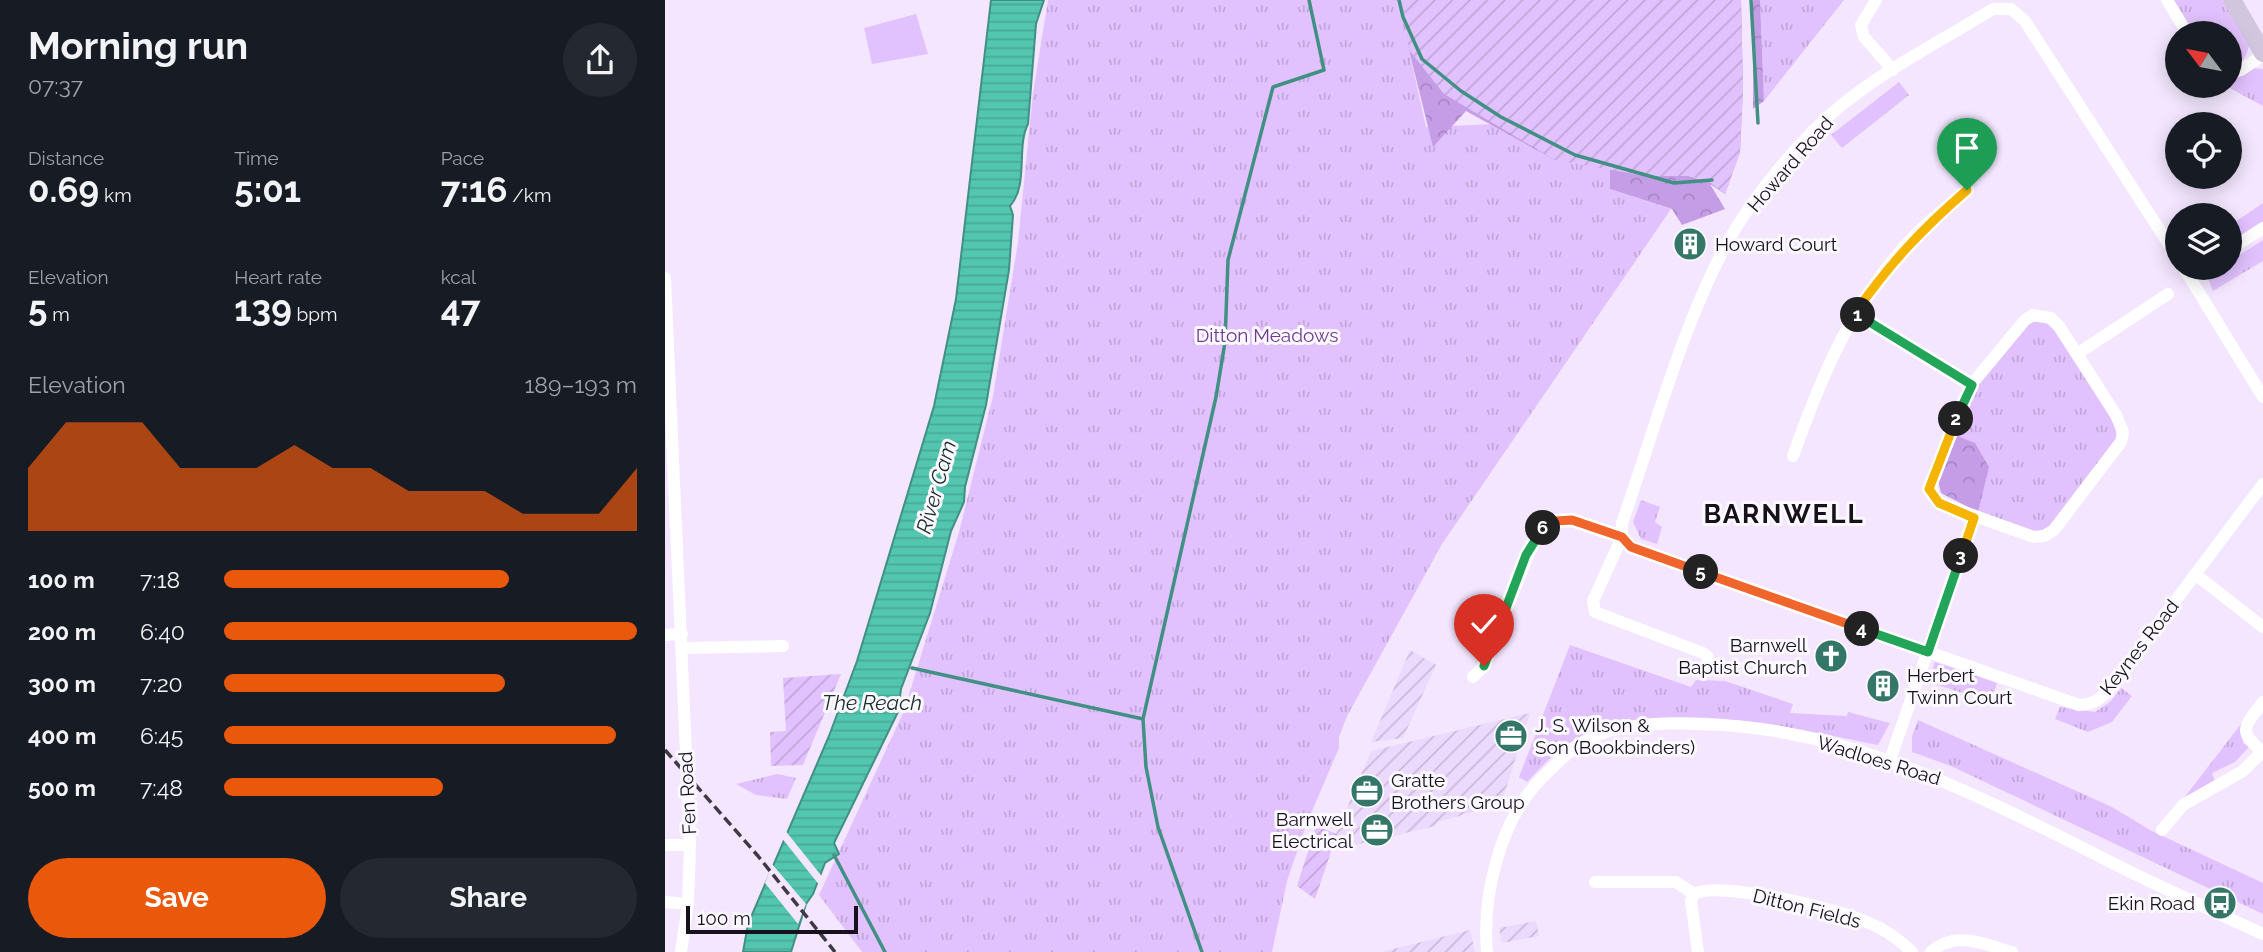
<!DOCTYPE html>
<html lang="en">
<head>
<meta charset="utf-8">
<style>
	:root { --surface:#171b24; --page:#242831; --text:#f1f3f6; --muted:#9ea1a6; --accent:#ea580c }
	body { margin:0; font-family:Raleway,sans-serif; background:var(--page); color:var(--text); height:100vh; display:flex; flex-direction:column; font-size:26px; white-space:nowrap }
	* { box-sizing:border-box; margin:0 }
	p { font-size:23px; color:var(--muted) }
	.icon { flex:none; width:38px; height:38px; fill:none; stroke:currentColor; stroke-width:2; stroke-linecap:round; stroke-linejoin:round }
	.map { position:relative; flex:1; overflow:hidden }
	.side { display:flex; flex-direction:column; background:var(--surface); width:665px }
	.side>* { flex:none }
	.needle { width:46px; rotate:302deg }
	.controls { position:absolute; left:1500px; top:21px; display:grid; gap:14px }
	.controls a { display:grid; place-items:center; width:77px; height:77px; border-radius:50%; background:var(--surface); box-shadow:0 4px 18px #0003; font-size:35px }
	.scale { position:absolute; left:21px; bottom:18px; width:172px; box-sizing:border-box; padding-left:7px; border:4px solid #16111b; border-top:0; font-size:19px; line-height:24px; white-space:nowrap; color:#16111b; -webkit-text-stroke:5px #fbf8fe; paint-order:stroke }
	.pin { position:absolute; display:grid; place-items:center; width:60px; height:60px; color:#fff; margin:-72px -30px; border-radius:50% 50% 50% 0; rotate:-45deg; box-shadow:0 0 7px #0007 }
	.pin .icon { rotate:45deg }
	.km { position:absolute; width:35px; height:35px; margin:-18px; border-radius:50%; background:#222; color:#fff; font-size:19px; line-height:35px; text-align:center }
	.round { display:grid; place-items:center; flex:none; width:74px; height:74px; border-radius:37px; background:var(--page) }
	.summary { display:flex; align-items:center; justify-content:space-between; height:119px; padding:0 28px }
	h1 { font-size:38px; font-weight:700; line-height:52px }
	.metrics { display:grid; grid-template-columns:repeat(3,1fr); gap:10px; height:119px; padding:7px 28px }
	.metrics div { display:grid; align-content:center }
	.metrics b { font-size:35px; font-weight:700 }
	.metrics small { font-size:19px; font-weight:400 }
	.metrics p { font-size:19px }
	.chart { height:196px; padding:14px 28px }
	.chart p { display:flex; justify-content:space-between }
	.chart svg { width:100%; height:126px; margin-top:7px; fill:var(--accent); opacity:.7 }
	.button { display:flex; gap:14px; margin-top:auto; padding:14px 28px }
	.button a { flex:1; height:80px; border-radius:42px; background:var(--accent); color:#fff; font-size:28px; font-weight:700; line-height:80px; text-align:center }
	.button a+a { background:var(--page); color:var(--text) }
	ul { padding:0 28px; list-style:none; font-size:23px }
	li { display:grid; grid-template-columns:112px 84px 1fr; align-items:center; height:52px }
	li i { height:18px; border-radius:9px; background:var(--accent) }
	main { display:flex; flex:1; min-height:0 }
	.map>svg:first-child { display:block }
	.industrial { fill:url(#industrial-furrows) }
	.grass { fill:url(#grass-tufts) }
	.forest { fill:url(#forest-crowns) }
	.garden { fill:url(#garden-furrows) }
	.pitch { fill:#e2c2fe }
	.water { fill:url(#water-rules); stroke:#419083; stroke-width:2 }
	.pier { fill:#f3e6fe }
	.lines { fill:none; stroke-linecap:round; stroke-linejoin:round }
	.stream { stroke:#419083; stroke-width:3.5 }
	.street { stroke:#fff; stroke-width:12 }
	.secondary { stroke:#d2c5de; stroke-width:18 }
	.rail { stroke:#3f3845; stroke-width:3.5; stroke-dasharray:10 5; stroke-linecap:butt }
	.split-1-casing { stroke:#fff; stroke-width:14 }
	.split-2-casing { stroke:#fff; stroke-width:14 }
	.split-3-casing { stroke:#fff; stroke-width:14 }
	.split-4-casing { stroke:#fff; stroke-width:14 }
	.split-5-casing { stroke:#fff; stroke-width:14 }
	.split-6-casing { stroke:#fff; stroke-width:14 }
	.split-7-casing { stroke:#fff; stroke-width:14 }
	.split-1 { stroke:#f5b400; stroke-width:9 }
	.split-2 { stroke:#22a559; stroke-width:9 }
	.split-3 { stroke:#f5b400; stroke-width:9 }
	.split-4 { stroke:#22a559; stroke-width:9 }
	.split-5 { stroke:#f0652b; stroke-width:9 }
	.split-6 { stroke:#f0652b; stroke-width:9 }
	.split-7 { stroke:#22a559; stroke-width:9 }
	.labels { text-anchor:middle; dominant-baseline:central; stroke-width:6; stroke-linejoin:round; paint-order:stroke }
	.street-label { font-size:19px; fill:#16111b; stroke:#fbf8fe }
	.poi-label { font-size:19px; fill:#16111b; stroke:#fbf8fe; text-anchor:start }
	.park-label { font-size:19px; fill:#6d3b90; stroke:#fbf8fe }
	.water-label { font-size:21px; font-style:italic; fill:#1a2e29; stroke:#fbf8fe }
	.district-label { font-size:26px; font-weight:bold; letter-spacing:2px; fill:#16111b; stroke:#fbf8fe }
</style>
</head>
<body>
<main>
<section class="side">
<div class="summary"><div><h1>Morning run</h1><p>07:37</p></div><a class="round"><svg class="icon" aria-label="share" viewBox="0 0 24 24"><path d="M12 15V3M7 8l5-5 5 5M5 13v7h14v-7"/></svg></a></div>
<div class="metrics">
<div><p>Distance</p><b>0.69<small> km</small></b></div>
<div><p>Time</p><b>5:01</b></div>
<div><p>Pace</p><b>7:16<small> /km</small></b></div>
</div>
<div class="metrics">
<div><p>Elevation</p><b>5<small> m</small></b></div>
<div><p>Heart rate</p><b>139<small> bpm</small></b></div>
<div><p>kcal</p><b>47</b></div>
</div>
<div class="chart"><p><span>Elevation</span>189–193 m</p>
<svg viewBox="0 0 160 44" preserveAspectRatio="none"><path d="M0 44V22L10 6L20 6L30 6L40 22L50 22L60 22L70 14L80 22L90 22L100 30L110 30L120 30L130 38L140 38L150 38L160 22V44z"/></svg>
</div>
<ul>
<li><b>100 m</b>7:18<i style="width:69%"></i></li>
<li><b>200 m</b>6:40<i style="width:100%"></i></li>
<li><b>300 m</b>7:20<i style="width:68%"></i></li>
<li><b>400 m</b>6:45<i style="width:95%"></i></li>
<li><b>500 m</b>7:48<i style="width:53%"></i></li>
</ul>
<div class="button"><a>Save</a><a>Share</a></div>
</section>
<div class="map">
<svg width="1598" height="952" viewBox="0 0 1598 952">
	<defs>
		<pattern id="industrial-furrows" width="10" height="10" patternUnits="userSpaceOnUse" patternTransform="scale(1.75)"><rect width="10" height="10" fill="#ecd9fe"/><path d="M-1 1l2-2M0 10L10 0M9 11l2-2" fill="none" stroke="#cab9d9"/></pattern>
		<pattern id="grass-tufts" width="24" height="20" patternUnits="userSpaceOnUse" patternTransform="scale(1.75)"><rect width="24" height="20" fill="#e2c2fe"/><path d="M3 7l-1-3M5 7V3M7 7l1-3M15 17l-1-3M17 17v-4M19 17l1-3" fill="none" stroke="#c1a6d9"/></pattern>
		<pattern id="forest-crowns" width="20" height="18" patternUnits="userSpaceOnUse" patternTransform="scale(1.75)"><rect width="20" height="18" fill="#c59de6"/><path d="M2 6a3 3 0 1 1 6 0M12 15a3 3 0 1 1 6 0" fill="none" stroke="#a886c5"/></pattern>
		<pattern id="garden-furrows" width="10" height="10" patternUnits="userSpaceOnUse" patternTransform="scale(1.75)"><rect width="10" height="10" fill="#e2c2fe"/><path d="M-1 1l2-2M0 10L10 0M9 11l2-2" fill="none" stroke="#c1a6d9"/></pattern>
		<pattern id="water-rules" width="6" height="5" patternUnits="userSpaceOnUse" patternTransform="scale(1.75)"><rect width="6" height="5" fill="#53c6af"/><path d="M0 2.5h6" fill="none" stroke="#48a996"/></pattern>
	</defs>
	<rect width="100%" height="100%" fill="#f3e6fe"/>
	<path class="industrial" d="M745 650 771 665 738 738 706 742Z
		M865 713 836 804 773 822 770 826 664 851 706 751Z
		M871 921 874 936 837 943 834 928Z
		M805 930 810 952H716Z"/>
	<path class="grass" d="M383 0H738L744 50 761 127 832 124 890 160 946 168 945 189 1006 209 777 544 682 716 674 737V748L641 825 622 881 607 952H197L154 895 239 711 294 532 328 396 353 242 368 93Z
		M1095 0H1179L1099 101Z
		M1506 0H1557L1585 42C1582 56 1578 63 1565 66L1564 33H1527Z
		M1587 68 1598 69V106L1561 86Z
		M1234 82 1244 95 1177 148 1166 135Z
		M1598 203V224L1565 245 1564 226Z
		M1598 240V261L1548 291 1542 276 1555 268H1564L1565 261Z
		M1370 319 1380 321 1390 332 1449 423 1452 437 1381 530 1373 533 1322 516 1276 493C1279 474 1281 452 1287 433 1301 396 1338 343 1370 319Z
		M976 500 995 507 990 522 997 527 992 544 976 539 968 522Z
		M905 645 1026 687 1031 680 1060 681 1128 704 1125 713 1182 716 1183 712 1225 723 1213 745C1125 728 1004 697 919 735 896 745 879 764 862 782L854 777Z
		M1270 662 1332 683 1326 702 1263 682Z
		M1456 688 1467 696 1447 722 1423 732 1390 719 1395 707 1430 712 1445 702Z
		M1253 720 1447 807 1487 831 1598 883V914L1286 766 1247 752V736Z
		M1576 724 1578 743 1584 747 1570 762 1547 773 1550 782 1519 798Z
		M112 774 131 778 122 799 91 795 71 784Z"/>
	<path class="forest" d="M738 0 981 176H1024L1043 182 1076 0 1078 88 1075 152 1060 194 1045 184 1060 209 1017 225 1007 209 945 189V168L890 160 801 111 768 147 744 50Z
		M1088 0H1095L1099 101 1088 109Z
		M1287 434 1310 443 1324 467 1313 512 1276 493 1272 477Z"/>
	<path class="garden" d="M738 0H1076L1078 88 1075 152 1060 194 1043 181 1024 176H981L890 160 779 94 744 50Z
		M176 674 138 765 106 766 105 732 121 731 118 678Z
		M651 826 672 834 650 899 632 886Z"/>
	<path class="pitch" d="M251 14 263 54 207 64 199 28Z"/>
	<path class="water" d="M326 0H379L371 24 363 124C351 147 364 185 345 206L348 215 344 270 321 405 300 487 299 502 286 531 265 613 236 689 233 712 169 843 174 854 160 863 148 894 141 904 126 952H78L83 924 164 736 192 661 269 406 291 299Z"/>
	<path class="pier" d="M119 829 159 879 155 886 116 837Z
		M107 864 141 904 133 924 100 883Z"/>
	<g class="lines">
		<path class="stream" d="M734 0 738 17 757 59 796 91 836 117 910 155 1009 183 1047 180
			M1086 0 1093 123
			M247 668 478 719
			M169 855 220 952
			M537 952 493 827 481 767 478 719 551 397 560 342 563 260 608 87 659 70 644 0"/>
		<path class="street" d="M1211 0 1196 25 1199 37 1228 70
			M1502 0 1522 33
			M1564 73 1576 70 1598 55
			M1564 250 1598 228
			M1512 257 1360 21 1346 9H1328C1268 46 1198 80 1148 131 1116 164 1083 205 1061 245 1017 326 988 435 957 523V537L966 547 1414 705C1429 704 1436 699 1445 688L1598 484
			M1519 268 1598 397
			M1524 276 1536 268
			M0 278 25 845 23 904 16 952
			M1190 313 1306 385
			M1368 315 1386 318 1394 326 1451 415 1458 432 1456 442 1389 530 1379 536 1369 537 1274 503 1264 489 1306 385 1360 320Z
			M1412 354 1503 294
			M1128 456C1157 374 1190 295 1253 232 1268 217 1286 204 1302 190
			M1530 574 1598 627
			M0 635 17 634
			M18 648 118 646
			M808 677 819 666 870 538C898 504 923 529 957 537L928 601 930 612 1038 653 1043 657V666
			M1598 702C1579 727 1572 731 1598 752
			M1225 760 1309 518
			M1497 830 1518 805 1578 771 1597 752
			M0 845H25
			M930 882H1011L1029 894
			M0 902 23 904
			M822 952C817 896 835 821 875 780 893 762 912 741 938 733 968 723 1000 723 1032 724 1195 726 1336 808 1478 878 1518 897 1558 916 1598 934
			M1033 952 1026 901 1029 894C1053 880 1175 909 1202 922 1219 929 1234 939 1247 952
			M1266 952C1290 930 1319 944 1347 952"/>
		<path class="secondary" d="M1567 0 1598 53"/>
		<path class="rail" d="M0 750 93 856 170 952"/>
	</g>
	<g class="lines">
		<defs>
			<path id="split-1" d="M1193 315 1190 313C1226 262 1255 231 1302 190"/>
			<path id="split-2" d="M1193 315 1307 385 1291 419"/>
			<path id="split-3" d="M1291 419 1264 489 1274 503 1309 518 1296 556"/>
			<path id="split-4" d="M1197 629 1263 652 1296 556"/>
			<path id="split-5" d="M1036 572 1197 629"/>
			<path id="split-6" d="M878 528 891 521 907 520 957 537 966 547 1036 572"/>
			<path id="split-7" d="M819 666 861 555 878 528"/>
		</defs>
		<use href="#split-1" class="split-1-casing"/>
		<use href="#split-2" class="split-2-casing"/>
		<use href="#split-3" class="split-3-casing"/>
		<use href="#split-4" class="split-4-casing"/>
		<use href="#split-5" class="split-5-casing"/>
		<use href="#split-6" class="split-6-casing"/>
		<use href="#split-7" class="split-7-casing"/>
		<use href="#split-1" class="split-1"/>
		<use href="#split-2" class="split-2"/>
		<use href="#split-3" class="split-3"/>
		<use href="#split-4" class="split-4"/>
		<use href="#split-5" class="split-5"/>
		<use href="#split-6" class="split-6"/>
		<use href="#split-7" class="split-7"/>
	</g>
	<defs>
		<symbol id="building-disc" viewBox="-11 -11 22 22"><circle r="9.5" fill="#347768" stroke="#fbf8fe"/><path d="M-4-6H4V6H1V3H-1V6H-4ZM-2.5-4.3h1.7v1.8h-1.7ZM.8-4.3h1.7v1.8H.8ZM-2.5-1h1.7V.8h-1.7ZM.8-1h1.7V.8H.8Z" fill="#fff"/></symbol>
		<symbol id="church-disc" viewBox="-11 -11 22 22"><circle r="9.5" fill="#347768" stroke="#fbf8fe"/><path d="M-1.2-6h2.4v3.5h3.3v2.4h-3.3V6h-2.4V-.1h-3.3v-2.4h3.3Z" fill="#fff"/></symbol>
		<symbol id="office-disc" viewBox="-11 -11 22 22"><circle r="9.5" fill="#347768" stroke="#fbf8fe"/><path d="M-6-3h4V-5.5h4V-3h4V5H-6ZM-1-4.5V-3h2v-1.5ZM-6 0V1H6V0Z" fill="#fff"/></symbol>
		<symbol id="bus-disc" viewBox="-11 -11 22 22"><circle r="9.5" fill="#347768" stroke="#fbf8fe"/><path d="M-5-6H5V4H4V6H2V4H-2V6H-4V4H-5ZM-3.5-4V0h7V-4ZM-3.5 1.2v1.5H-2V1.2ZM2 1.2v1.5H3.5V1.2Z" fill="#fff"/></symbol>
	</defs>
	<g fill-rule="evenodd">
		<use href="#building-disc" x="1006" y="225" width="38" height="38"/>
		<use href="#church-disc" x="1147" y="637" width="38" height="38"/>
		<use href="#building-disc" x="1199" y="667" width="38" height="38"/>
		<use href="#office-disc" x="827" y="717" width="38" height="38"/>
		<use href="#office-disc" x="683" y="772" width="38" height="38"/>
		<use href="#office-disc" x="693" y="811" width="38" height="38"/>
		<use href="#bus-disc" x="1536" y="884" width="38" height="38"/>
	</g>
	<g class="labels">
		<g class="street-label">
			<text transform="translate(1125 164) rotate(-49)">Howard Road</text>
			<text transform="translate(1474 647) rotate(-52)">Keynes Road</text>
			<text transform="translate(1214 760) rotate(17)">Wadloes Road</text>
			<text transform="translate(22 793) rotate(-93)">Fen Road</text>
			<text transform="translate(1142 908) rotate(14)">Ditton Fields</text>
		</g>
		<g class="poi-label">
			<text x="1050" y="244">Howard Court</text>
			<text x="1142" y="645" text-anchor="end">Barnwell<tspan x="1142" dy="22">Baptist Church</tspan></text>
			<text x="1242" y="675">Herbert<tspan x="1242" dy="22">Twinn Court</tspan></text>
			<text x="870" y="725">J. S. Wilson &amp;<tspan x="870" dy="22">Son (Bookbinders)</tspan></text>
			<text x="726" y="780">Gratte<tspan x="726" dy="22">Brothers Group</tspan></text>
			<text x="688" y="819" text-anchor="end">Barnwell<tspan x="688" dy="22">Electrical</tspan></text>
			<text x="1530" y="903" text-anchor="end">Ekin Road</text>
		</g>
		<g class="park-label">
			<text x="602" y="335">Ditton Meadows</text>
		</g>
		<g class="water-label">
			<text transform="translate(271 487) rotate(-74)">River Cam</text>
			<text x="207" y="702">The Reach</text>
		</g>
		<g class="district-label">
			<text x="1119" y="514">BARNWELL</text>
		</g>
	</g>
</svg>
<div class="controls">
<a><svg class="needle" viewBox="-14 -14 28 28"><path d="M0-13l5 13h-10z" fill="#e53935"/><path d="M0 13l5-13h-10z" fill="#9ea1a6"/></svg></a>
<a><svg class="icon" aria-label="locate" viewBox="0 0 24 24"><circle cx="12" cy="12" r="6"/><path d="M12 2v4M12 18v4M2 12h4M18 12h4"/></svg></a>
<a><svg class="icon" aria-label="layers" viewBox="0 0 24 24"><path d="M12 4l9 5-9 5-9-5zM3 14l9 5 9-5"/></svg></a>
</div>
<div class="scale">100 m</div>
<div class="pin" style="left:1302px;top:190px;background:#1e9e55"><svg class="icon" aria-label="arrive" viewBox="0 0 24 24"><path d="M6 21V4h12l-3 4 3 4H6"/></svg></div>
<div class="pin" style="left:819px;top:666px;background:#d93025"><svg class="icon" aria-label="check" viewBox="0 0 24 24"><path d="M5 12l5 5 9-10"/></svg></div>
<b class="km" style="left:1193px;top:315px">1</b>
<b class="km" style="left:1291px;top:419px">2</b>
<b class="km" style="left:1296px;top:556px">3</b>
<b class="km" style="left:1197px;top:629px">4</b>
<b class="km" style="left:1036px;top:572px">5</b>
<b class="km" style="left:878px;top:528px">6</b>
</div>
</main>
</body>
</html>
